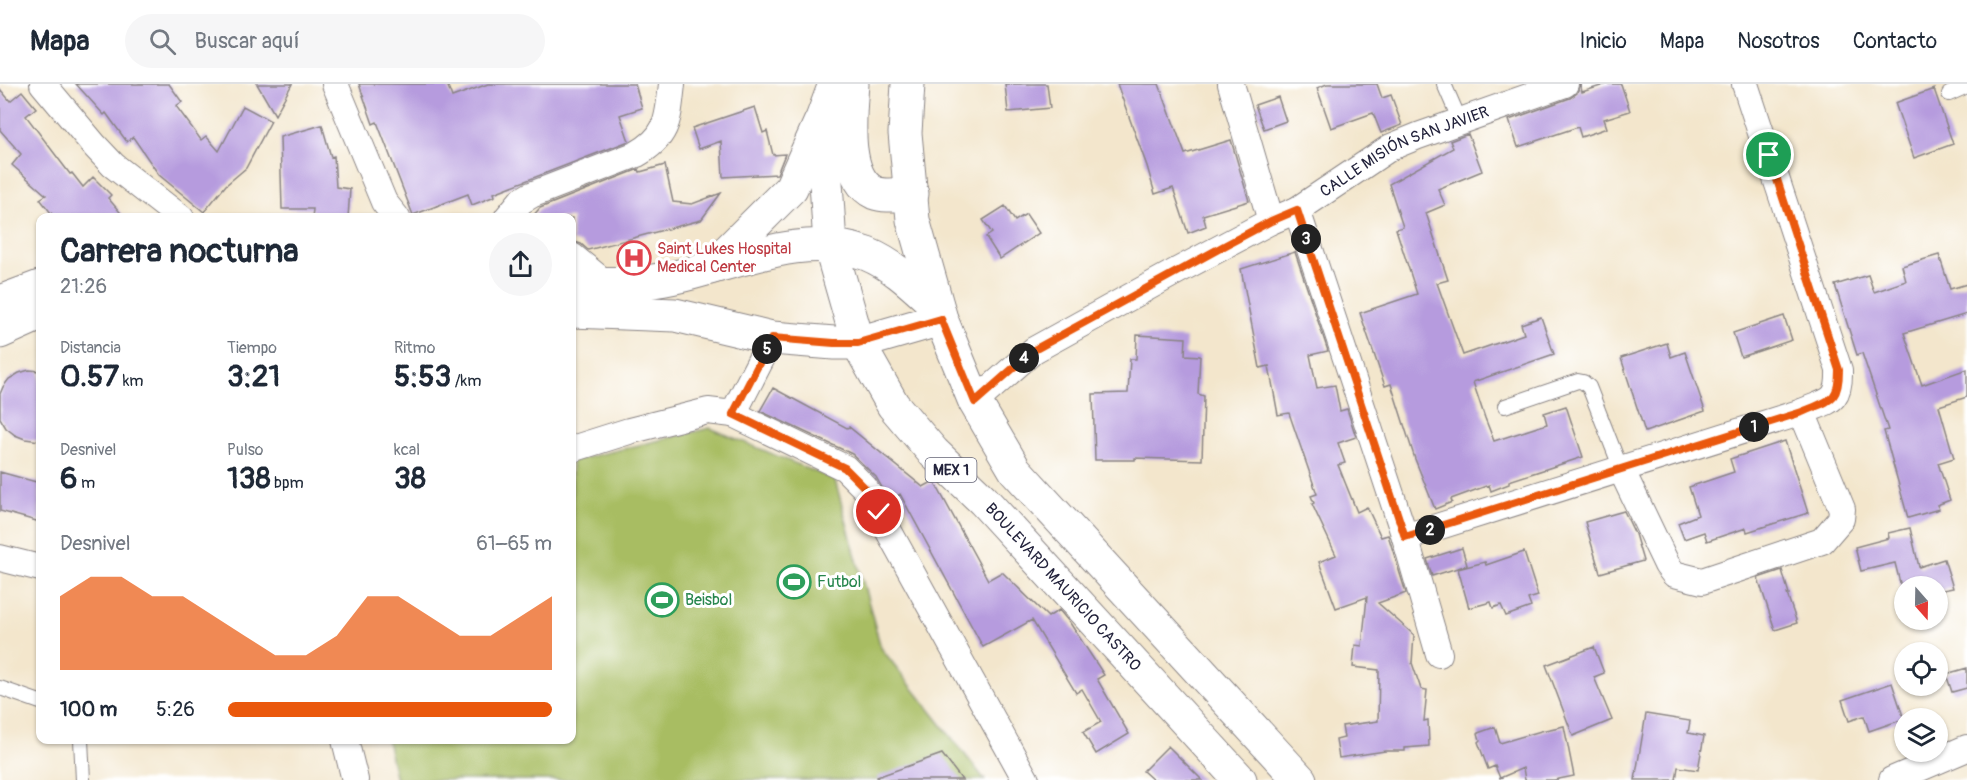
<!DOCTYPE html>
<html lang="es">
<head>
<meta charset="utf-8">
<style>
	:root { --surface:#fff; --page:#f6f6f7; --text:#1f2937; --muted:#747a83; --line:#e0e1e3; --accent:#ea580c }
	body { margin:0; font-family:Pangolin,sans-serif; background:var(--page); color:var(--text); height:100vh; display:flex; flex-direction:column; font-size:22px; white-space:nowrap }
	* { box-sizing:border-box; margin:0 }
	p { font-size:20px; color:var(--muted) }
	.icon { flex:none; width:33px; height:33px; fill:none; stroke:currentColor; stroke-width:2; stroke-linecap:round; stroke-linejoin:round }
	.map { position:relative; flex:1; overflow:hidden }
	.drawer { position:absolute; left:36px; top:129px; width:540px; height:531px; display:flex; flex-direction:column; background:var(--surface); border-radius:12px; box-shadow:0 2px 4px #0004 }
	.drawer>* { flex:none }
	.needle { width:39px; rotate:160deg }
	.fabs { position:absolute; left:1894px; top:492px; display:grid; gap:12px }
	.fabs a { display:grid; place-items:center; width:54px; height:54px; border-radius:50%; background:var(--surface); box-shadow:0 2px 4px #0004; font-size:30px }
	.pin { position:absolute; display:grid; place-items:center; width:51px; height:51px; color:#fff; margin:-26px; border:3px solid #fff; border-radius:50%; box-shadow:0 2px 6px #0007 }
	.km { position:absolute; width:30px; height:30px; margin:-15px; border-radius:50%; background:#222; color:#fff; font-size:16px; line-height:30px; text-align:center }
	.round { display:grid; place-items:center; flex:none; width:63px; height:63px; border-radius:32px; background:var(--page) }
	.headline { display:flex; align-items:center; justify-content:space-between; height:102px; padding:0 24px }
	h1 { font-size:33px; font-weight:700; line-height:45px }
	.stats { display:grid; grid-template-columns:repeat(3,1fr); gap:9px; height:102px; padding:6px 24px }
	.stats div { display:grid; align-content:center }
	.stats b { font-size:30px; font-weight:700 }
	.stats small { font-size:16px; font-weight:400 }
	.stats p { font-size:16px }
	.chart { height:168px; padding:12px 24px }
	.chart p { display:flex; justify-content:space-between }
	.chart svg { width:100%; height:108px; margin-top:6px; fill:var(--accent); opacity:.7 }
	ul { padding:0 24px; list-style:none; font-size:20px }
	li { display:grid; grid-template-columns:96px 72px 1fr; align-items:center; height:45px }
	li i { height:15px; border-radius:8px; background:var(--accent) }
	header { display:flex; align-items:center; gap:36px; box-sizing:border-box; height:84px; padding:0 30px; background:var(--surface); border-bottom:2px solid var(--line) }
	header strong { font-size:28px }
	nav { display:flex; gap:33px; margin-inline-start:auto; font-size:21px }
	.search { width:420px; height:54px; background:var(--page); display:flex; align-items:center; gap:15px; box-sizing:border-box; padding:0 21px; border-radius:33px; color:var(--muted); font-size:22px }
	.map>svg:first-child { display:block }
	.green { fill:#a8bd62; stroke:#65704e; stroke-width:1.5 }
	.building { fill:#b69bde }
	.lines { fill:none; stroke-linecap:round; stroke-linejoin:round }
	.service-casing { stroke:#8a8484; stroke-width:16 }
	.minor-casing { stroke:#8a8484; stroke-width:28 }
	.secondary-casing { stroke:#8a8484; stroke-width:35 }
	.primary-casing { stroke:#8a8484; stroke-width:35 }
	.service { stroke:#fff; stroke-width:14 }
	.minor { stroke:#fff; stroke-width:26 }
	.secondary { stroke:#fff; stroke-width:33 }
	.primary { stroke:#fff; stroke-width:33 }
	.route-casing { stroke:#fff; stroke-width:12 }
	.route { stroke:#ea580c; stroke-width:8 }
	.labels { text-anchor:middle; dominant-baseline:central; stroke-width:6; stroke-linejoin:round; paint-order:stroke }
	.shield { fill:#fff; stroke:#646476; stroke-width:1.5 }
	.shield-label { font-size:15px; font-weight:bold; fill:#22223b }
	.street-label { font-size:16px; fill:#22223b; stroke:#fff }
	.health-label { font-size:16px; fill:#be3a42; stroke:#fff; text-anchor:start }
	.leisure-label { font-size:16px; fill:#27864d; stroke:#fff; text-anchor:start }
</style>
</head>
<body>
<header>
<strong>Mapa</strong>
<div class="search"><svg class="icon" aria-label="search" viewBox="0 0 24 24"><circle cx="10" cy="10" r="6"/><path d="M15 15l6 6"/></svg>Buscar aquí</div>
<nav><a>Inicio</a><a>Mapa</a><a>Nosotros</a><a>Contacto</a></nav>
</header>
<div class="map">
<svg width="1967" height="696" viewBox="0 0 1967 696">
	<rect width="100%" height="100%" fill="#fff"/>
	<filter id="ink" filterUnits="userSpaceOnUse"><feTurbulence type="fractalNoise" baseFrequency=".0167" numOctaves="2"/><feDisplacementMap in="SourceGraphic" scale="12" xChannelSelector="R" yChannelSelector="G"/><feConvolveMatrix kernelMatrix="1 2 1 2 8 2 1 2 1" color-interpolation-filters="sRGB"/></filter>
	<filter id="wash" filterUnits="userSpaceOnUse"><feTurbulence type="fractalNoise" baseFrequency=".008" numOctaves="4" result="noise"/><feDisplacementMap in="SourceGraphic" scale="24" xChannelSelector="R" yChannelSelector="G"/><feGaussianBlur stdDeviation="1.35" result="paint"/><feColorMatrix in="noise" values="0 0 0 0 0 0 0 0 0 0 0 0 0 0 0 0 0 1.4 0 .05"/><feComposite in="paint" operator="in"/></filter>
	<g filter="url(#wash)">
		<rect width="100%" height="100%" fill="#f3e6cc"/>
		<path class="green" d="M710 344 835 396 881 564 985 696H396L387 656H572V377Z"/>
		<g id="blocks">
			<path class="building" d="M76 0H169L182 18 176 22 201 56 206 52 219 67 243 22 271 37 246 84 226 101 204 128 159 91 133 53 127 58 106 29 104 31Z
				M257 0H292L275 31Z
				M359 0H447L452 13 488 0H635L642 24 620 31 629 57 494 109 495 112 472 121 468 110 413 131 377 38 373 40Z
				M1005 0H1047L1050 24 1008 28Z
				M1117 0H1159L1185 70 1231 56 1249 117 1203 131 1206 142 1188 149 1173 104 1155 110 1147 82Z
				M1327 0H1377L1382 14 1391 11 1402 41 1381 49 1373 29 1331 44 1317 4Z
				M1580 0 1582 8 1607 0H1621L1630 27 1604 35 1607 44 1581 53 1578 43 1518 63 1509 36 1570 14 1577 9Z
				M0 5 10 17 22 7 36 24 26 32 70 90 72 89 83 103 93 93 111 111 108 114 125 134H55L40 115 46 111 12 81 21 70 0 46Z
				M1934 5 1953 60 1914 74 1895 19Z
				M1278 13 1286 37 1264 45 1255 21Z
				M755 23 763 49 767 47 773 71 785 70 777 90 723 93 721 57 699 65 692 44Z
				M322 41 331 73 334 72 336 103 350 105 348 134H312L313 125H282L280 53Z
				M1468 50 1482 87 1438 105 1445 121 1426 129 1448 196 1437 199 1463 271 1524 250 1521 240 1541 233 1554 270 1473 298 1485 334 1494 357 1547 340 1544 329 1566 322 1583 373 1509 397V400L1491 407 1489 401 1451 415 1452 418 1435 425 1415 375 1391 300 1385 302 1360 229 1417 210 1396 145 1403 143 1389 100 1453 64 1450 57Z
				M665 81 673 118 692 120 721 109 701 136 588 166 581 160 572 157V134H531L540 124 639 85 640 88Z
				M1005 122 1015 137 1026 130 1039 149 1000 175 986 153 992 149 983 136Z
				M1295 168 1328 267 1310 271 1317 304 1335 301 1340 327 1347 325 1356 353 1338 359 1345 379 1338 381 1357 428 1367 423 1381 453 1388 451 1406 509 1378 519 1414 551 1412 579 1421 605 1427 606 1424 637 1428 636 1429 662 1405 664V667H1385L1339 674 1336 656 1344 654 1342 642 1378 637 1379 586 1353 583 1355 561 1362 562 1367 513 1336 524 1319 478 1336 471 1312 420 1314 419 1311 412 1317 410 1289 329 1278 331 1269 282 1260 284 1241 185Z
				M1939 171 1950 205 1967 200V230L1904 249 1922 301 1967 285V313L1939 322 1954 374 1938 379 1950 416 1937 421 1939 425 1908 434 1884 347 1888 346 1862 269 1857 271 1835 201 1868 191 1874 208 1906 197 1902 182Z
				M1784 232 1792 256 1741 273 1733 249Z
				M1137 251 1186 254 1185 271 1200 272 1198 310 1204 312 1202 376 1135 374V376H1095L1093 310 1128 309 1130 275H1136Z
				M1667 259 1671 273 1685 268 1705 327 1645 348 1621 274Z
				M29 286 40 287V357L25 355 15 351 6 344 0 334V310L3 303 9 295 19 289Z
				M773 304 847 344 849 343 923 403 934 397 988 496 1002 488 1048 533 1059 526 1070 539 1104 591 1097 595 1129 650 1096 670 1083 648 1101 638 1082 605 1076 609 1032 536 983 563 900 410 893 415 884 407 876 393 852 370 760 327Z
				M1785 357 1808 429 1747 448 1746 444 1707 457 1704 448 1684 455 1678 439 1698 431 1689 403 1734 388 1730 375Z
				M0 388 40 399V438L0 427Z
				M1624 427 1635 450 1643 477 1600 489 1585 438Z
				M1910 444 1919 483 1944 475 1953 504 1938 507V502H1905L1904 515 1895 479 1861 487 1855 463 1889 454 1888 449Z
				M1462 464 1467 481 1432 492 1427 475Z
				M1524 468 1538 512 1528 515 1531 523 1506 532 1501 521 1493 524 1491 518 1469 524 1458 485 1485 478 1486 481Z
				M1782 486 1789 510H1787L1797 539 1775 546 1758 494Z
				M1594 563 1604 589 1594 593 1612 636 1573 652 1546 581Z
				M1967 584V604L1952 608 1946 590Z
				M1892 599 1904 635 1869 647 1864 632 1849 637 1842 616Z
				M1646 630 1690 637 1688 649 1704 652 1698 686 1678 683 1676 696H1635Z
				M1564 642 1574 692 1554 696H1525L1523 684 1500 694 1495 682 1488 685 1478 658 1480 656 1478 649 1495 643 1500 659 1541 647Z
				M1168 662 1202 696H1153L1143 687Z
				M942 670 962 696H878L877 693Z"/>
		</g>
	</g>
	<g filter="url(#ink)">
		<use href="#blocks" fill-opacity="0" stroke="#8a8484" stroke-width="1.5"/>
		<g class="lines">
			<defs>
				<path id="service" d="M1444 0 1460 37
					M1949 10 1967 2
					M1505 322 1578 297 1583 298 1589 303 1621 385
					M0 604 40 618
					M81 656 83 696"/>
				<g id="minor">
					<path d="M43 0 95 62 113 81 181 134"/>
					<path d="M335 0 384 118 397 134"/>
					<path d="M1231 0 1271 137"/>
					<path d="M1297 126 1405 453 1802 328C1829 316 1840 319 1839 286L1745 0"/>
					<path d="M507 134 521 117 531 111 637 70C669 52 668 34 672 0"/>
					<path d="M572 172 605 199"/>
					<path id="s1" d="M975 318 1034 266 1177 187 1271 137 1297 126 1391 63 1418 52 1565 0"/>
					<path d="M733 330 845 384 865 404 1026 696"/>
					<path d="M572 365 629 347 708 327 733 330 772 254"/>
					<path d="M1621 385 1667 481 1674 490 1702 497 1822 457 1841 435 1842 425 1802 328"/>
					<path d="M1405 453 1439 570"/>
					<path d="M0 474 40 484"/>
					<path d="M345 656 355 696"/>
					<path d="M1892 696 1967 664"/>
				</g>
				<path id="secondary" d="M572 199C596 199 621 201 645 198 718 191 794 142 867 170 894 181 916 203 937 222
					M0 218 40 203
					M572 227 675 231 772 254 834 259H858L941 235
					M0 248 40 230"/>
				<g id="primary">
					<path id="s2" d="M835 0 822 35 830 161 858 259 893 321 934 369 983 416 1240 696"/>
					<path d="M852 0C850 29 842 94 875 109 885 113 901 110 912 110"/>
					<path d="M908 0 905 49 913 136 941 235 975 318 1015 386 1300 696"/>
					<path d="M712 183 791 104 820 39"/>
				</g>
			</defs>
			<use href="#service" class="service-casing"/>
			<use href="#minor" class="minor-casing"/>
			<use href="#secondary" class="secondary-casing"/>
			<use href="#primary" class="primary-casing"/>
			<use href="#service" class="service"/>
			<use href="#minor" class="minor"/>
			<use href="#secondary" class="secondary"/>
			<use href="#primary" class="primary"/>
		</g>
	</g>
	<g class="lines" filter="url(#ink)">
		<defs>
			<path id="route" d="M879 428 865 404 845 384 733 330 772 254 834 259H858L941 235 975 318 1034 266 1224 162 1271 137 1297 126 1405 453 1802 328C1829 316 1839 319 1839 286L1769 71"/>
		</defs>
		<use href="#route" class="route-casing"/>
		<use href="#route" class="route"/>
	</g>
	<defs>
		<symbol id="hospital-ring" viewBox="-11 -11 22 22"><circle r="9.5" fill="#fff" stroke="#e0444e" stroke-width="1.5"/><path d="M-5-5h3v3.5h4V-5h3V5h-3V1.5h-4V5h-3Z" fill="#e0444e"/></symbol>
		<symbol id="stadium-ring" viewBox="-11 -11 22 22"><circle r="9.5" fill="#fff" stroke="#2e9e5b" stroke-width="1.5"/><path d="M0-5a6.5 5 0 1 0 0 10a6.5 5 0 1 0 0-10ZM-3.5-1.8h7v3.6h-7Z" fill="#2e9e5b"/></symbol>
	</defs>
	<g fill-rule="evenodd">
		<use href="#hospital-ring" x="615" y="155" width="38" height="38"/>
		<use href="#stadium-ring" x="775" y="479" width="38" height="38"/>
		<use href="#stadium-ring" x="643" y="497" width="38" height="38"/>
	</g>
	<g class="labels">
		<rect class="shield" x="925.5" y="374" width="51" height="24" rx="4.5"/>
		<g class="shield-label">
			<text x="951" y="386">MEX 1</text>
		</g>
		<g class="street-label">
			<text stroke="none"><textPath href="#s1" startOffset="500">CALLE MISIÓN SAN JAVIER</textPath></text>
			<text stroke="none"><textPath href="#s2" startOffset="586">BOULEVARD MAURICIO CASTRO</textPath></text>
		</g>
		<g class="health-label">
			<text x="657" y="165">Saint Lukes Hospital<tspan x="657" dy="18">Medical Center</tspan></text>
		</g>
		<g class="leisure-label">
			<text x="817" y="498">Futbol</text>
			<text x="685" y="516">Beisbol</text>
		</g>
	</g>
</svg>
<div class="fabs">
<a><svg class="needle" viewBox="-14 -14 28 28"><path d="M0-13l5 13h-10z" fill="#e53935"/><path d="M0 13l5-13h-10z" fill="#747a83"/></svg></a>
<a><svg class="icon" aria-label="locate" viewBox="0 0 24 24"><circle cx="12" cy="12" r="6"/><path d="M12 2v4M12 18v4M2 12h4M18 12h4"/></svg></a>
<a><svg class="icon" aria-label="layers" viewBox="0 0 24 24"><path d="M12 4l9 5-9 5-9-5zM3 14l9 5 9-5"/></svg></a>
</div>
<div class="pin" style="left:1769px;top:71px;background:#1e9e55"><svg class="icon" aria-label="arrive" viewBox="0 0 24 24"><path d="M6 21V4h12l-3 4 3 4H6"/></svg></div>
<div class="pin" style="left:879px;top:428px;background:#d93025"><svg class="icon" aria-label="check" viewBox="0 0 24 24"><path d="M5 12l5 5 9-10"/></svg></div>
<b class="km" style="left:1754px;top:343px">1</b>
<b class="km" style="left:1430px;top:446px">2</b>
<b class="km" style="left:1306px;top:155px">3</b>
<b class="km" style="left:1024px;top:274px">4</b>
<b class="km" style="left:767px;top:265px">5</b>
<section class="drawer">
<div class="headline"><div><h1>Carrera nocturna</h1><p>21:26</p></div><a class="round"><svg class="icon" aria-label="share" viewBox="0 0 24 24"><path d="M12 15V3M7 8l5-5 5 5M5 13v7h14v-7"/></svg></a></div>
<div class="stats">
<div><p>Distancia</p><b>0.57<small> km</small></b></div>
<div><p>Tiempo</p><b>3:21</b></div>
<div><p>Ritmo</p><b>5:53<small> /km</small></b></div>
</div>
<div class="stats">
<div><p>Desnivel</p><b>6<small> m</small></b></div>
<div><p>Pulso</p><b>138<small> bpm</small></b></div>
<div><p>kcal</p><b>38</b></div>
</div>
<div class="chart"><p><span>Desnivel</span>61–65 m</p>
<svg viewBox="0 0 160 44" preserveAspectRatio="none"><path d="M0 44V14L10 6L20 6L30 14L40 14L50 22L60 30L70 38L80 38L90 30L100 14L110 14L120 22L130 30L140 30L150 22L160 14V44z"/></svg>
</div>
<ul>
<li><b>100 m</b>5:26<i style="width:100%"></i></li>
</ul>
</section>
</div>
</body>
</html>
